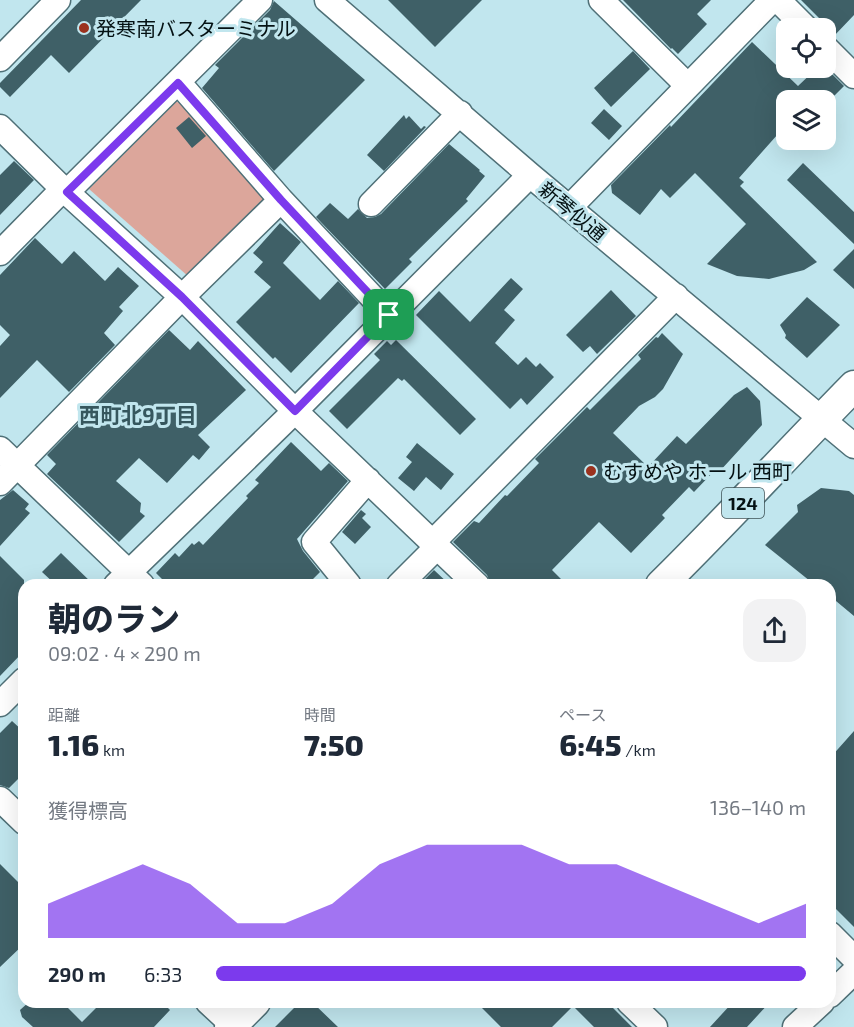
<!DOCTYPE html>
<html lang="ja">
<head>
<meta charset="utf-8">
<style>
	:root { --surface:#fff; --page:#f2f2f3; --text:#1f2937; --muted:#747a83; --accent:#7c3aed }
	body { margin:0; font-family:"Exo 2","Noto Sans JP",sans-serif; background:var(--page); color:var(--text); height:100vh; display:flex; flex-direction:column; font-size:22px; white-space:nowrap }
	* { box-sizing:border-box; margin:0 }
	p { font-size:20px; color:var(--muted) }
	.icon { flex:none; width:33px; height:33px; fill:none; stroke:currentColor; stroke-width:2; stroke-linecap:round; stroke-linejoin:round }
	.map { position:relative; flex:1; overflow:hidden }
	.sheet { position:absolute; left:18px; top:579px; width:818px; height:429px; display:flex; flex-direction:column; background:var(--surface); border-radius:18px; box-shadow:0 6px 24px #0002 }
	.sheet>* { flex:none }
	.buttons { position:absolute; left:776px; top:18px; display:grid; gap:12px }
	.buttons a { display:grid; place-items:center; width:60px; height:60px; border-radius:12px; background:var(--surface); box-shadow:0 6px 24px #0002; font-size:30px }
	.pin { position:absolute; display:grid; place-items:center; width:51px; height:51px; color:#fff; margin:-26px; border-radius:12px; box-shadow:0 3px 9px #0006 }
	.round { display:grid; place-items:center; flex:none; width:63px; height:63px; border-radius:18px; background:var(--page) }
	.head { display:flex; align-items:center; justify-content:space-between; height:102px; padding:0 30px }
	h1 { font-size:33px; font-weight:800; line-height:45px }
	.stats { display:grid; grid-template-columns:repeat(3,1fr); gap:9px; height:102px; padding:6px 30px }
	.stats div { display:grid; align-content:center }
	.stats b { font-size:30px; font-weight:800 }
	.stats small { font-size:16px; font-weight:400 }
	.stats p { font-size:16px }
	.chart { height:168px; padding:12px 30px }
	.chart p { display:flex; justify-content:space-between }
	.chart svg { width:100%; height:108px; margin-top:6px; fill:var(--accent); opacity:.7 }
	ul { padding:0 30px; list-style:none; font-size:20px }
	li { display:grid; grid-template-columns:96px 72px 1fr; align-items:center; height:45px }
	li i { height:15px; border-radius:8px; background:var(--accent) }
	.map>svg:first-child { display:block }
	.green { fill:#dca69b }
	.building { fill:#3f6067 }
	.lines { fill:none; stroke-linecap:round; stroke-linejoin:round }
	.minor-casing { stroke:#4f7077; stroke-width:27 }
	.major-casing { stroke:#4f7077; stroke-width:33 }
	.minor { stroke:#fff; stroke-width:24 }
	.major { stroke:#fff; stroke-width:30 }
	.route-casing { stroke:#fff; stroke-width:12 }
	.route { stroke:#7c3aed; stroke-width:8 }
	.poi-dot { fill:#9b321e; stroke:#c1e6ee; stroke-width:2 }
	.labels { text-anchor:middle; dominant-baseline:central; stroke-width:6; stroke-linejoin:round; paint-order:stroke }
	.shield { fill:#c1e6ee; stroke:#3d5155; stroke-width:1.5 }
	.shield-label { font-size:18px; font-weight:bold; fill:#041113 }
	.poi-label { font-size:20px; fill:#041113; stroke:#c1e6ee; text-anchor:start }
	.street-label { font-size:20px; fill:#041113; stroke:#c1e6ee }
	.neighbourhood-label { font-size:21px; font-weight:bold; fill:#36575e; stroke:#c1e6ee }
</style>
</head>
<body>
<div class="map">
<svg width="854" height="1027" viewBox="0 0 854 1027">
	<rect width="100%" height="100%" fill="#c1e6ee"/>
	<path class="green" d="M176 102 186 103 271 195 189 277 89 189Z"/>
	<path class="building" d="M81 0H141L69 73 51 55 10 97 0 87V83Z
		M388 0H482L435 47Z
		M623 0H711L697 14 707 24 678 54 672 48 671 49Z
		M801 0H854V15L834 36 825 33V24Z
		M274 1 365 80 274 171 202 88 219 68 215 65 270 10Z
		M752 42 798 86 817 68 825 67 844 86 830 100H786V125L739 178 744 182 740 186 817 262 804 270 769 279 737 276 707 264 746 224 695 173 670 198 661 189 640 215 612 193 611 185 670 125 671 127Z
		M633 51 650 69 611 107 594 88Z
		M604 109 622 126 609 140 591 123Z
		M404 115 406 119 409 116 421 129 424 126 426 127 384 171 367 155Z
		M189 117 206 136 192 148 176 128Z
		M449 144 480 170 479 171 485 176 466 199 468 201 409 259 412 262 385 289 316 217 330 203 348 219 358 209 367 218 375 217 381 214Z
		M14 161 34 180 0 215V175Z
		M803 163 854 212V244L787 180Z
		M280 223 301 242 283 263 320 300 338 281 359 303 291 373 275 357 273 359 236 322 271 287 254 272 263 262 253 253Z
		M35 238 62 264 74 251 105 281 118 267 139 286 119 307 123 311 104 333 115 345 69 392 37 360 0 398V346L10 335 0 325V275Z
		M854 249V289L833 270Z
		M511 278 523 289 504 310 515 320 495 343 518 365 526 357 536 367 540 363 554 377 527 405 521 398 510 409 416 315 439 291 470 322Z
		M611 290 636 316 597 354 590 346 583 352 566 335Z
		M807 297 840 325 807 358 785 338 786 335 780 325Z
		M169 330 190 350 198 341 246 390 198 435 210 447 199 460 193 455 167 483 139 458 116 481 141 503 140 512 145 516 119 542 47 474 56 464 47 455Z
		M662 333 683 354 663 389 655 397 639 406 613 433 648 467 677 436 686 444 734 395 747 387 760 401 762 425 719 472 716 469 694 492 689 487 662 515 665 518 631 553 599 522 552 570 567 585H491L487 575 453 542 474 521 479 523 505 495 507 496 539 463 535 459 587 407 590 410 641 359 638 355 656 337 658 338Z
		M396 340 476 419 460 435 404 379 402 381 398 378 347 429 329 411 380 360 374 354 387 341 391 345Z
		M291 442 321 471 329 463 348 481 297 539 303 551 320 572 307 585H168L156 573 175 553 179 557 192 543 194 545 199 541 203 545 248 498 246 496 259 483 255 480Z
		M417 443 454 474 441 490 426 477 414 491 398 478 412 462 406 457Z
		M821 488 849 491 854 495V616L830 596V585H815L765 545 798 512 797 505Z
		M13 490 29 504 25 509 30 513 0 546V500Z
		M361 510 366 514 362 518 371 527 355 544 342 532Z
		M61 553 94 585H56L42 572Z
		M0 556 24 580V651L0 676Z
		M434 570 450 585H419Z
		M12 721 24 732V773L9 788 0 785V733Z
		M854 731V927L832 905 833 904 830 900V758Z
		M0 864 24 888V944L0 967Z
		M29 1002H62L82 1022 102 1002H162L170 1010 154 1027H33L22 1017 20 1010Z
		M300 1002H312L338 1027H275Z
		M476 1002H607L632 1027H594L573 1006 552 1027H501Z
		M733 1002H770L747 1027H710Z"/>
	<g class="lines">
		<defs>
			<path id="minor" d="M327 0 530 175 854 446
				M601 0 688 86
				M778 0 806 28
				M825 47 854 76
				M0 59 58 0
				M179 83 281 200 389 315
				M0 127 63 189 182 297 295 411 477 585
				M67 192 260 0
				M371 204 460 113
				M569 208 772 0
				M0 253 63 189
				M0 449 142 585
				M0 483 182 297 281 200
				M433 542 676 296
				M116 585 295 411 530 175
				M349 585 314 542 368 480
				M399 585 438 546
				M0 704 24 680
				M0 799 24 822
				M830 934 854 958
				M830 995 854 972
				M208 1002 235 1027
				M629 1002 655 1027
				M795 1027 822 1002"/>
			<path id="major" d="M661 585C727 520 789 452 854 386
				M230 1027 255 1002"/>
		</defs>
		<use href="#minor" class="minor-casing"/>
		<use href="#major" class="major-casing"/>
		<use href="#minor" class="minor"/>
		<use href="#major" class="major"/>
	</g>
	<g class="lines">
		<defs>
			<path id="route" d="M178 83 281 200 389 315 295 411 182 297 67 192Z"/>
		</defs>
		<use href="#route" class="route-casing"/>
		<use href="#route" class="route"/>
	</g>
	<g class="poi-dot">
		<circle cx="84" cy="28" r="6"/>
		<circle cx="591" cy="471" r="6"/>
	</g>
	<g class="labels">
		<rect class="shield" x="722" y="488" width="42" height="30" rx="4.5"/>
		<g class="shield-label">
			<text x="743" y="503">124</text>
		</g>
		<g class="poi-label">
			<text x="96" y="28">発寒南バスターミナル</text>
			<text x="603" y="471">むすめや ホール 西町</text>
		</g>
		<g class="street-label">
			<text transform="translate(573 211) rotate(40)">新琴似通</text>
		</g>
		<g class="neighbourhood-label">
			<text x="138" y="414">西町北9丁目</text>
		</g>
	</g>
</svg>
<div class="buttons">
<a><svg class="icon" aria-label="locate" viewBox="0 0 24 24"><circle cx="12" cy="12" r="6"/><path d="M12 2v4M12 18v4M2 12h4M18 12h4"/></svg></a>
<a><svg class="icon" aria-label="layers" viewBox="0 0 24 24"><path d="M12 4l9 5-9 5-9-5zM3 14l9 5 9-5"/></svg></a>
</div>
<div class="pin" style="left:389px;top:315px;background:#1e9e55"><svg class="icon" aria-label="arrive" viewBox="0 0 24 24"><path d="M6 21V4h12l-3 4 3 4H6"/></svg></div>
<section class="sheet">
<div class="head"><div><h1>朝のラン</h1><p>09:02 · 4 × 290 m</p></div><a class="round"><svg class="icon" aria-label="share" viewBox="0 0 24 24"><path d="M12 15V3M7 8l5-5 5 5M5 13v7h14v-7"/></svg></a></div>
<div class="stats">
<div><p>距離</p><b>1.16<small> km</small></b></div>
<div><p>時間</p><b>7:50</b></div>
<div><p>ペース</p><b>6:45<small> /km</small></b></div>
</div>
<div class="chart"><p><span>獲得標高</span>136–140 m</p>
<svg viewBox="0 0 160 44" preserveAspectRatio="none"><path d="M0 44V30L10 22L20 14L30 22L40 38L50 38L60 30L70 14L80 6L90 6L100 6L110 14L120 14L130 22L140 30L150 38L160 30V44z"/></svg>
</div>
<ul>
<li><b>290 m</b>6:33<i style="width:100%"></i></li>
</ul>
</section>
</div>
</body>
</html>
